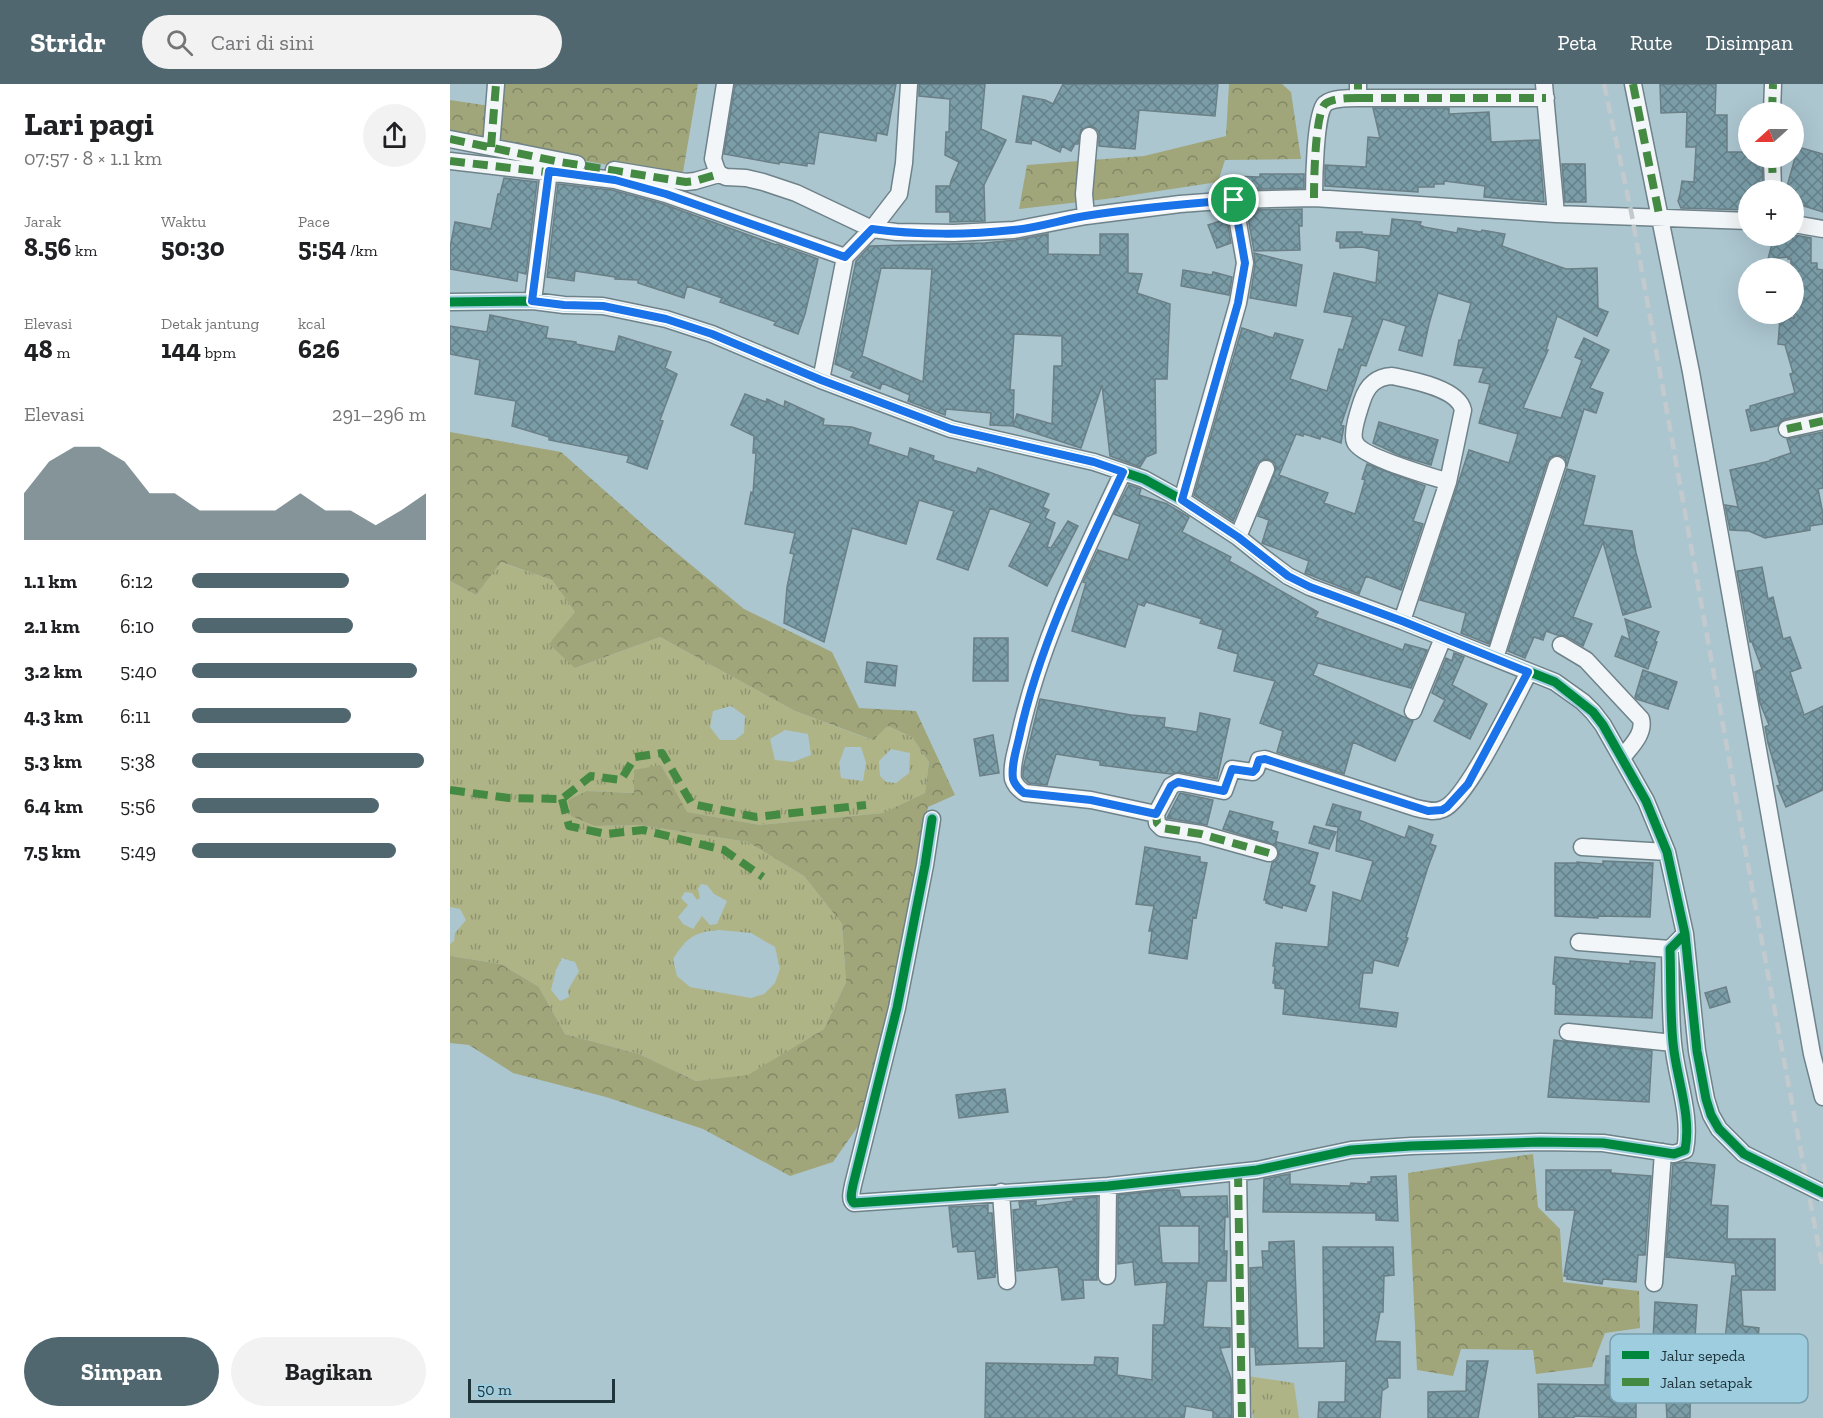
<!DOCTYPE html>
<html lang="id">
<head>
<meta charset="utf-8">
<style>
	:root { --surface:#fff; --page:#f2f2f2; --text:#202124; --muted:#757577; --accent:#51676f }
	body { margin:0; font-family:"Zilla Slab",serif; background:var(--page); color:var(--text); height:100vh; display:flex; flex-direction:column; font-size:22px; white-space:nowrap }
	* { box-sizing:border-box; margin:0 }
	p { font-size:20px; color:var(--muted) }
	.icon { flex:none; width:33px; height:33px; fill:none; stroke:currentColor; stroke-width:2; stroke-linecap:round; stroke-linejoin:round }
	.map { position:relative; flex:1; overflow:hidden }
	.sheet { display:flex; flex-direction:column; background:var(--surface); width:450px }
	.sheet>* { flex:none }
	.needle { width:39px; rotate:249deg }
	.controls { position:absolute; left:1288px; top:18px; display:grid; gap:12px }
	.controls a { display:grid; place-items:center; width:66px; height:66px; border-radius:50%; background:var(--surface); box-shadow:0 6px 24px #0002; font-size:30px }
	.scale { position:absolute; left:18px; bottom:15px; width:147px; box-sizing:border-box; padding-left:6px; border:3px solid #20343b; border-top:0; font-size:16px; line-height:21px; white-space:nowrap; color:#20343b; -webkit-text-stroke:4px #9dcddf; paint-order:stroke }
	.pin { position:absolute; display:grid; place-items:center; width:51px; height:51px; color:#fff; margin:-26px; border:3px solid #fff; border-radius:50%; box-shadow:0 2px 6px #0007 }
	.round { display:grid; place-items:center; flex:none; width:63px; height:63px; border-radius:32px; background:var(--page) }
	.head { display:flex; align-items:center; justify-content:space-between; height:102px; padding:0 24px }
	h1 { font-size:33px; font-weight:700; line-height:45px }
	.metrics { display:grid; grid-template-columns:repeat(3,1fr); gap:9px; height:102px; padding:6px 24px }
	.metrics div { display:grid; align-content:center }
	.metrics b { font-size:26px; font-weight:700 }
	.metrics small { font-size:16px; font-weight:400 }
	.metrics p { font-size:16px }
	.chart { height:168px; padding:12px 24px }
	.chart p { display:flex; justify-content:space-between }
	.chart svg { width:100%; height:108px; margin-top:6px; fill:var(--accent); opacity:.7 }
	.cta { display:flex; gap:12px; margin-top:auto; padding:12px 24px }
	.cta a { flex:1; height:69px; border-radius:36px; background:var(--accent); color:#fff; font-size:24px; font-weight:700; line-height:69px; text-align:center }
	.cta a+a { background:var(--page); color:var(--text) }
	ul { padding:0 24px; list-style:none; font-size:20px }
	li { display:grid; grid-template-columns:96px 72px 1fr; align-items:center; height:45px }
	li i { height:15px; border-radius:8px; background:var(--accent) }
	header { display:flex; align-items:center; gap:36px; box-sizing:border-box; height:84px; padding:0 30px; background:var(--accent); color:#fff }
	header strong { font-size:28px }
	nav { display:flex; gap:33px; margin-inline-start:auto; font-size:21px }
	.search { width:420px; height:54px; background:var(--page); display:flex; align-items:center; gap:15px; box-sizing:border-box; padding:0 21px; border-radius:33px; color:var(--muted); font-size:22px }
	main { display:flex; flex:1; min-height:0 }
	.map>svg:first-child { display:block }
	.grass { fill:url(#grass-tufts); fill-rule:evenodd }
	.forest { fill:url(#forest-crowns) }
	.building { fill:url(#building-cross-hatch); stroke:#6b7f86; stroke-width:1.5; fill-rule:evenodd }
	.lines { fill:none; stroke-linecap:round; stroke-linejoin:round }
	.minor-casing { stroke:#6e828a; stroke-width:19 }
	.minor { stroke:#f3f6f8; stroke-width:16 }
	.rail { stroke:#c2cacd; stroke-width:4.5; stroke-dasharray:12 6; stroke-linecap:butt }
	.minor-bridge-casing { stroke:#6e828a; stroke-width:19; stroke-linecap:butt }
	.minor-bridge { stroke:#f3f6f8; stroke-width:16 }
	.quiet { stroke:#448a43; stroke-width:8; stroke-dasharray:15 8; stroke-linecap:butt }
	.cycleway-casing { stroke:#9dcddf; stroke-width:13 }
	.cycleway { stroke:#00873e; stroke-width:9 }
	.route-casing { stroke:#fff; stroke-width:12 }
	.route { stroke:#1a73e8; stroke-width:8 }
	.key { fill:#9dcddf; stroke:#789fae; stroke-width:1.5 }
	.key-label { font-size:16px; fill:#20343b }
</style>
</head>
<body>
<header>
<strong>Stridr</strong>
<div class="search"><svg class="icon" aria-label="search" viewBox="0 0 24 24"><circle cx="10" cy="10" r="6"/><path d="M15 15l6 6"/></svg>Cari di sini</div>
<nav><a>Peta</a><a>Rute</a><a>Disimpan</a></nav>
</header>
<main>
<section class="sheet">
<div class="head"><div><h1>Lari pagi</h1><p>07:57 · 8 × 1.1 km</p></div><a class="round"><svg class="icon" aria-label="share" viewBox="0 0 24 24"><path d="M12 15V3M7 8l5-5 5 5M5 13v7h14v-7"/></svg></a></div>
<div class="metrics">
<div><p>Jarak</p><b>8.56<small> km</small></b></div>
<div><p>Waktu</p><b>50:30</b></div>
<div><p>Pace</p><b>5:54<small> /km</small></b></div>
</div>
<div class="metrics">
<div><p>Elevasi</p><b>48<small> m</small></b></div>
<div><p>Detak jantung</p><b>144<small> bpm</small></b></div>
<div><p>kcal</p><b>626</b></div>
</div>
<div class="chart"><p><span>Elevasi</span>291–296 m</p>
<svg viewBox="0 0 160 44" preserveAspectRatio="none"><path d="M0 44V25L10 12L20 6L30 6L40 12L50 25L60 25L70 32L80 32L90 32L100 32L110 25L120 32L130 32L140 38L150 32L160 25V44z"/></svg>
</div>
<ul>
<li><b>1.1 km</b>6:12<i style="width:67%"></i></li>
<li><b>2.1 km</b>6:10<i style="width:69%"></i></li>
<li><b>3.2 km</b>5:40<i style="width:96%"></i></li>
<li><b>4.3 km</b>6:11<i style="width:68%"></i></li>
<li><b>5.3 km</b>5:38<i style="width:99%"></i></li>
<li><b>6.4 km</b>5:56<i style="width:80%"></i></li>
<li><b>7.5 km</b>5:49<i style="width:87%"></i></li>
</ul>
<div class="cta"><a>Simpan</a><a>Bagikan</a></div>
</section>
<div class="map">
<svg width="1373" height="1334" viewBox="0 0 1373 1334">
	<defs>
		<pattern id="grass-tufts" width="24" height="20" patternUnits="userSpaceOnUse" patternTransform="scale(1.5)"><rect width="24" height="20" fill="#afb487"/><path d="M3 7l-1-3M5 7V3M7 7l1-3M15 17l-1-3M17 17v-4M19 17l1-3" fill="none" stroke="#8e9370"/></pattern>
		<pattern id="forest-crowns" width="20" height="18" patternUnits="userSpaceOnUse" patternTransform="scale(1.5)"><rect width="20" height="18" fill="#a0a67a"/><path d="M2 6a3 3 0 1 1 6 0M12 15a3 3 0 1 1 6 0" fill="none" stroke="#828865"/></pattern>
		<pattern id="building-cross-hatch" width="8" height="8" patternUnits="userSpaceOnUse" patternTransform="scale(1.5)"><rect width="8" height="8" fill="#7a9da8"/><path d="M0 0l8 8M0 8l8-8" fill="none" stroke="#64818a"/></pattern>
	</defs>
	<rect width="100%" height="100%" fill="#acc6d0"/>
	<path class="grass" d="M50 478 102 496 125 528V584L210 553 345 627 422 656 438 642 462 653 479 678 475 709 434 729 310 741 236 728 211 681 184 709 137 707 145 742 189 741 298 758 354 792 392 840 396 898 374 945 298 992 246 997 189 970 115 950 89 903 51 880 0 872V860L4 857 5 849 16 836 10 825 0 823V497L26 511ZM281 622 295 632 294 649 285 656H270L260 643 263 627ZM335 646 358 650 361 671 343 678 325 676 320 655ZM395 663H411L416 679 413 697 391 694 389 679ZM441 665 460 669 459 689 446 699 436 698 430 692 429 677ZM251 800 257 801 264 810 277 817 267 840 260 841 252 832 243 845 233 840 228 833 238 821 231 814 235 808 242 809 247 816 250 814 248 805ZM269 846 301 849 325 863 330 885 325 899 314 910 301 914 240 903 227 892 223 875C237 854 243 848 269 846ZM112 874 125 878 129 887 118 906 119 913 110 917 101 906 106 886Z
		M798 1292 844 1299 849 1334H803Z"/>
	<path class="forest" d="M40 0H248L232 94 0 53V16L40 22Z
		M779 0H832L841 8 851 75 775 76 768 98 656 115 569 125 577 81 694 72 776 52Z
		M0 348 111 368 198 445 294 525 382 568 409 624 466 627 505 711 478 723 452 866 416 1031 383 1078 340 1092 253 1045 156 1013 63 989 19 961 0 959V872L51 880 89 903 115 950 189 970 246 997 298 991 374 945 396 898 392 840 354 792 298 758 189 741 145 742 121 732 118 716 137 707 184 709V686L211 681 237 728 310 741 433 729 475 709 479 678 462 653 438 642 423 656 345 627 210 553 125 584 99 560 125 528 102 496 51 478 26 511 0 497Z
		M1083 1070 1088 1123 1110 1145 1113 1198 1189 1207 1190 1244 1155 1249 1142 1283 1086 1290 1083 1266 1011 1265 1003 1292 967 1286 958 1089Z"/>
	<path class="building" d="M285 0H446L437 51 427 49 426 57 369 48 364 80 357 79V82L330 78 329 80 274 70Z
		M469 0H535L531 45 556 56 534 101 535 137 500 138V128H486V102H500L501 97 509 78 495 71 496 48H499L500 15 469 12Z
		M613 0H768L765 32 689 26 685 65 649 62V48L645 44 639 42 631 46 628 60H625L621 67 612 62 610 68 582 55 581 60 566 58 573 12 595 16 603 20Z
		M1210 0H1266L1265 31H1277V68H1299V74H1312L1313 106H1299V126L1231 124 1228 117 1230 110 1232 97 1244 98 1246 63H1236L1237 28 1211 29Z
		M923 24H999V30L1039 28 1041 58 1089 56 1094 118 1034 113 1035 102 994 97V100H984V103H968V108L875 102V81L916 83 918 53 930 54Z
		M1348 63 1373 70V128L1344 119V106H1336Z
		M1112 80H1135L1136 118H1115Z
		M810 90H854V104L780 106 781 92 810 93Z
		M54 94 87 98 76 190 68 188 67 197 0 185V164L5 138 41 145 48 110H50Z
		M108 100 162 106 213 120 326 161 327 160 368 175 355 230 348 250 324 241 326 238 270 218 272 214 237 202 234 214 188 199V196L165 195V193L125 187 124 197 97 193Z
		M852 125V142H849L850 166 804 167 797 128 803 126Z
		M777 135 781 159 767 164 758 141Z
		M942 135 971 138 970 141 974 143 1007 149 1008 144 1031 148 1032 146 1055 150 1052 162 1116 185 1147 184 1148 224 1158 228 1147 252 1107 232 1096 266H1098L1073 324 1111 334 1132 276 1125 273 1134 254 1159 266 1140 304 1153 309 1146 329 1134 325 1117 382 1115 374 1110 371 1100 373 1097 378 1039 560 1011 549 1016 529 970 516 1019 366 1059 379 1068 350 1029 339 1040 300 1029 298 1034 284 1004 281 1009 256H1011L1021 219 988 209 979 240 972 272 949 266 956 242 933 235 916 282 911 281 891 341 894 342 891 359 871 352 870 355 854 350 853 352 846 350 829 391 878 409 874 419 905 430 915 396 912 395 917 380 975 402 963 437 973 440 951 506 916 492 909 510 855 489 859 477 812 459 819 436 808 432 826 384 825 379 820 376 814 375 807 380 783 437 744 411 792 244 823 254 825 249 853 256 840 295 877 307 889 265 893 266 903 233 874 228 884 189 926 199 929 167 912 163 890 164V158L886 157 887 148H912V150L940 152Z
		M598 150V170L650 171V150H678V189L692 190 687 209 720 220 717 295H705L706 369 696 373 690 383 660 372 652 301 631 364 563 342 567 330 602 340 604 282H612V252L564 250 560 306H564L563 342 540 341 541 329 496 325 495 331 458 317 460 311 432 299 430 305 401 293 404 288 385 280 406 177 420 162 535 159 566 156ZM431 184 482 185 473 298 412 272Z
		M1344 151 1361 154V179H1367V185L1373 186V327L1335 335 1330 338 1327 342 1301 347 1296 326 1300 325V322L1345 309 1340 290 1343 289 1335 261 1328 260 1330 234H1344V184H1341V175H1338V173L1318 175 1324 152Z
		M804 169 852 181 846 222 800 214 805 181Z
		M733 186 762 191 763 188 782 193 779 211 731 202Z
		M40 231 98 243 96 254 126 258V260L165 268 169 252 221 268 215 284 227 290 210 336 213 337 197 385 177 378 179 372 99 356V353L62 342 66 317 25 310 30 276 0 270V242L37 248Z
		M295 310 316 318 317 315 334 323 335 317 374 335 373 341 402 343 421 349 418 360 458 373 460 364 484 372 483 376 526 389 528 384 599 410 593 423 599 426 595 434 605 439 597 463 601 464 618 437 628 442 597 502 559 482 581 439 540 424 518 486 487 475 504 427 469 416 456 460 402 444 374 558 334 539 337 503 344 470 340 469 345 449 295 440 301 408 303 409 306 369H303L304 352 281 341Z
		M929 338 988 356 981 381 951 372 923 359Z
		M1373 348V404L1368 405 1373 430V440L1360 442V446L1315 454 1299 447 1280 446 1275 421 1288 423 1280 386 1320 377V376L1341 369 1337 355Z
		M1117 385 1145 392 1133 441 1182 447 1186 469 1201 523 1173 531 1153 458 1123 533 1142 540 1133 562 1116 552 1107 551 1096 547 1093 556 1084 553 1075 574 1058 567Z
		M679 401 691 405 689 411 717 420 739 433 732 448 781 473 779 477 868 528 865 533 953 566 955 560 977 566 961 604 868 579 863 591 963 637 945 677 903 658 894 690 827 668 833 647 810 639 825 597 784 587 788 570 768 564 773 546 750 539 752 535 696 518 694 522 688 520 675 563 622 547 636 499 633 498 648 466 678 476 690 440 664 430Z
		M1312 483 1318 515 1323 513 1333 555 1340 553 1351 584 1340 588 1354 631 1373 622V706L1336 723 1327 702 1330 701 1318 659 1315 643 1319 641 1310 619 1305 588 1312 585 1302 558H1300L1287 487Z
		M1175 535 1209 548 1205 557 1207 558 1198 585 1165 572 1172 552 1180 556Z
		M524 554H558V597H523Z
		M1004 569 1014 573 1002 601 1037 620 1020 655 984 637 995 616 982 609 996 574 1002 577Z
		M417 578 447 582 445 602 415 598Z
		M1193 586 1227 598 1218 625 1186 615 1185 613Z
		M590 615 681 631 715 634 714 643 747 648 750 629 780 635 767 695 730 688 721 690 650 681V677L606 670 597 701 579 699 573 693V685Z
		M543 651 549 689 530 692 524 655Z
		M730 709 763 716 757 741 717 734Z
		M883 720 911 728 909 736 955 754 959 742 983 751 980 760 986 762 978 783 956 853 958 854 948 882 924 876 922 889H913L909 924 948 929 946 943 833 930 835 905 825 904V899H823L825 882H823L826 859 878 863 883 808 911 817 923 777 886 767 888 743 876 741Z
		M780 727 823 738 821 746 828 748 825 761 773 745Z
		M864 742 886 748 879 765 859 759Z
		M827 758 868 769 859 800 865 802 856 827 833 821 832 824 816 819V816H814L822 779 827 776 829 771 826 762Z
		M695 763 750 773V778L757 779 746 834 743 833 737 875 699 869 702 847H699L704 822 686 820Z
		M1153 777 1203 779 1200 833 1148 832V834L1105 832V779H1127V778L1153 780Z
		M1105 873 1180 880V877L1205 879 1202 934 1105 930 1106 901 1103 900Z
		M1276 903 1280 918 1260 924 1255 909Z
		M1104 956 1202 967 1199 1018 1098 1013Z
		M555 1005 558 1028 509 1034 506 1011Z
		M1234 1078 1265 1081 1261 1121 1278 1122 1277 1155H1325V1206H1291L1293 1242 1309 1244 1307 1266H1310L1306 1314 1269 1310 1282 1192H1286L1285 1179 1216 1173 1223 1080Z
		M1096 1086H1161V1089L1201 1092 1195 1171H1188L1186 1198 1153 1195 1152 1200 1117 1195V1192H1114L1125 1126H1096Z
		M840 1090V1100L900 1102 901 1099 918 1100V1098H921V1093L946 1092 948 1137 926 1136V1129L813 1128 814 1095Z
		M715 1106H729L731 1113 777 1112 778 1133H775L774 1167H777L776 1197H757L753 1243 780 1244V1263L770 1264 781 1295 782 1334H763V1327L736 1322 734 1334H535L536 1279 644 1281 645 1273 668 1274 667 1291 702 1296 703 1241H714L717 1198 685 1201 683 1178 668 1180V1111ZM709 1142H749V1179H712Z
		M647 1113V1196H633L634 1214 612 1216 608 1183 567 1187 563 1126 570 1125 569 1118 586 1117V1122L624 1117 623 1115Z
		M538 1121V1129H542L546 1189H545V1193L528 1195 525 1167 508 1168 507 1162 503 1163 499 1123Z
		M844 1157 848 1264H874L873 1163H943L944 1191 934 1192 933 1228H930L925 1257 950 1258V1294H937L938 1303 932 1307 930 1334H868L869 1318H895L896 1277 806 1281 805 1263H801L800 1184 813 1183 812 1167H819V1158Z
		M1205 1218 1247 1221 1244 1270H1241L1240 1334H1217L1215 1300 1186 1298V1334L1124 1332V1334H1089L1088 1300 1155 1301 1156 1272H1170L1172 1253 1203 1256Z
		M1017 1277H1038L1028 1334H978V1308L1016 1307Z"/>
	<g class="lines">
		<defs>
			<path id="minor" d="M275 0 263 75 266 84 269 90 276 93 296 94 313 98 346 109 422 145 446 148 504 149 564 146 636 132 730 120 784 116 864 114 1106 130 1299 137
				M1094 0 1106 130
				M1183 0 1241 288 1362 970 1373 1013
				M908 14H1096
				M1322 28 1323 0
				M0 55 127 80
				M41 63 46 0
				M1322 74 1323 106
				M0 77 165 96 216 110 395 173
				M164 86 236 98 245 97 269 90
				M864 114C864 97 865 30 875 20 882 14 899 14 908 14V0
				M636 132 634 110 639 52
				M1344 140 1373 145
				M83 217 99 87
				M0 218 83 217 114 221 153 222 216 235 262 250 371 296 501 345 644 378 694 395 732 416 788 453 814 474 838 492 860 503 952 537 1105 598 1133 618 1143 628 1153 641 1196 717 1217 768 1235 850 1247 967 1256 1015 1261 1031 1269 1045 1294 1070
				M371 296 395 173 422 145 449 110 454 79 459 0
				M1337 345 1373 337
				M673 388C632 474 589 561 569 654 566 667 561 682 563 695 565 701 570 706 575 709L641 716 706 730
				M732 416 788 219 795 179 784 116
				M788 453 816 385
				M952 537 998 398 1013 326C1008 304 961 296 942 292 925 293 917 302 912 317 909 326 901 350 905 358 911 373 981 392 998 398
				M1111 561 1136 576 1191 635C1195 650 1180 663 1172 674
				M1045 574 1107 381
				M963 627 993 554
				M482 735 475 781 447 924 403 1101C402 1107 399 1115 404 1119L658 1102 807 1086 901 1066 961 1062 1090 1058 1153 1059 1224 1070 1235 1066C1242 1031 1226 993 1223 959 1220 928 1221 896 1220 865L1235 850
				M1132 763 1217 768
				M819 769 751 750 712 744 707 739 706 730 721 702 728 698 774 707 782 685 803 688 806 685 809 676 815 675 966 724C975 726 984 729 993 725 1017 716 1065 614 1079 588
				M1129 858 1220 865
				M1118 948 1223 959
				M788 1088 792 1334
				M551 1108 557 1197
				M657 1192 658 1102
				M1204 1199 1213 1068"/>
		</defs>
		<use href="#minor" class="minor-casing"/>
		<use href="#minor" class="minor"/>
		<path class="rail" d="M1154 0 1182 132 1305 820 1373 1186"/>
		<defs>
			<path id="minor-bridge" d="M1294 1070 1373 1109"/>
		</defs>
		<use href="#minor-bridge" class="minor-bridge-casing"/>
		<use href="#minor-bridge" class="minor-bridge"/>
		<path class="quiet" d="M1183 0 1210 135
			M908 14H1096
			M1322 28 1323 0
			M0 55 110 78 236 98 245 97 269 90
			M41 63 46 0
			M1322 74 1323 106
			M0 77 165 96 216 110 395 173
			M864 114C864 97 865 30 875 20 882 14 899 14 908 14V0
			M83 217 99 87
			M1337 345 1373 337
			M673 388C632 474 589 561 569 654 566 667 561 682 563 695 565 701 570 706 575 709L641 716 706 730
			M732 416 788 219 795 179 784 116
			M0 706 59 714 112 715 141 692 171 696 185 673 212 669 242 720 306 733 416 721
			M112 715 119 742 156 750 193 746 274 766 313 793
			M819 769 751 750 712 744 707 739 706 730 721 702 728 698 774 707 782 685 803 688 806 685 809 676 815 675 966 724C975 726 984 729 993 725 1017 716 1065 614 1079 588
			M788 1088 792 1334"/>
		<defs>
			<path id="cycleway" d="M0 218 83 217 114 221 153 222 216 235 262 250 371 296 501 345 644 378 694 395 732 416 788 453 814 474 838 492 860 503 952 537 1105 598 1143 628 1153 641 1196 717 1217 768 1235 850 1247 967 1256 1015 1261 1031 1269 1045 1294 1070 1373 1109
				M482 735 475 781 447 924 403 1101C402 1107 399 1115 404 1119L658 1102 807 1086 901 1066 961 1062 1090 1058 1153 1059 1224 1070 1235 1066C1242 1031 1226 993 1223 959 1220 928 1221 896 1220 865L1235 850"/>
		</defs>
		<use href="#cycleway" class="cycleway-casing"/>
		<use href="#cycleway" class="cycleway"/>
	</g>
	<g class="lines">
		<defs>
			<path id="route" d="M99 87 165 96 216 110 395 173 422 145C466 151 519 151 563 146 587 144 611 136 635 132 684 124 734 120 784 116L795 179 788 219 732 416 788 453 838 492 860 503 952 537 1078 588 1018 700 997 723 992 726 978 727 815 675 809 676 806 685 803 688 782 685 774 707 728 698 721 702 706 730 641 716 574 709C570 706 565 701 563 695 561 682 566 667 569 654 589 561 632 474 673 388L644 378 501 345 371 296 262 250 216 235 153 222 114 221 82 217Z"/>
		</defs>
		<use href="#route" class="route-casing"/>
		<use href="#route" class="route"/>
	</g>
	<rect x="1160" y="1250" width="198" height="69" rx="9" class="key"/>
	<rect x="1172" y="1267" width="27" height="8" fill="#00873e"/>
	<rect x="1172" y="1294" width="27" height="8" fill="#448a43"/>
	<g class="key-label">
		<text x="1210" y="1277">Jalur sepeda</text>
		<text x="1210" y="1304">Jalan setapak</text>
	</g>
</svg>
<div class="controls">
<a><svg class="needle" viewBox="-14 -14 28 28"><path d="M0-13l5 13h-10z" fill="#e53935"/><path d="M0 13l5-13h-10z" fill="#757577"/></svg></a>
<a>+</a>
<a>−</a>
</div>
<div class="scale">50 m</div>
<div class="pin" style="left:784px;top:116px;background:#1e9e55"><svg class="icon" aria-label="arrive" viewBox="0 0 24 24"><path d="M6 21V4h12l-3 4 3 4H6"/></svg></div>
</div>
</main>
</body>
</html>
